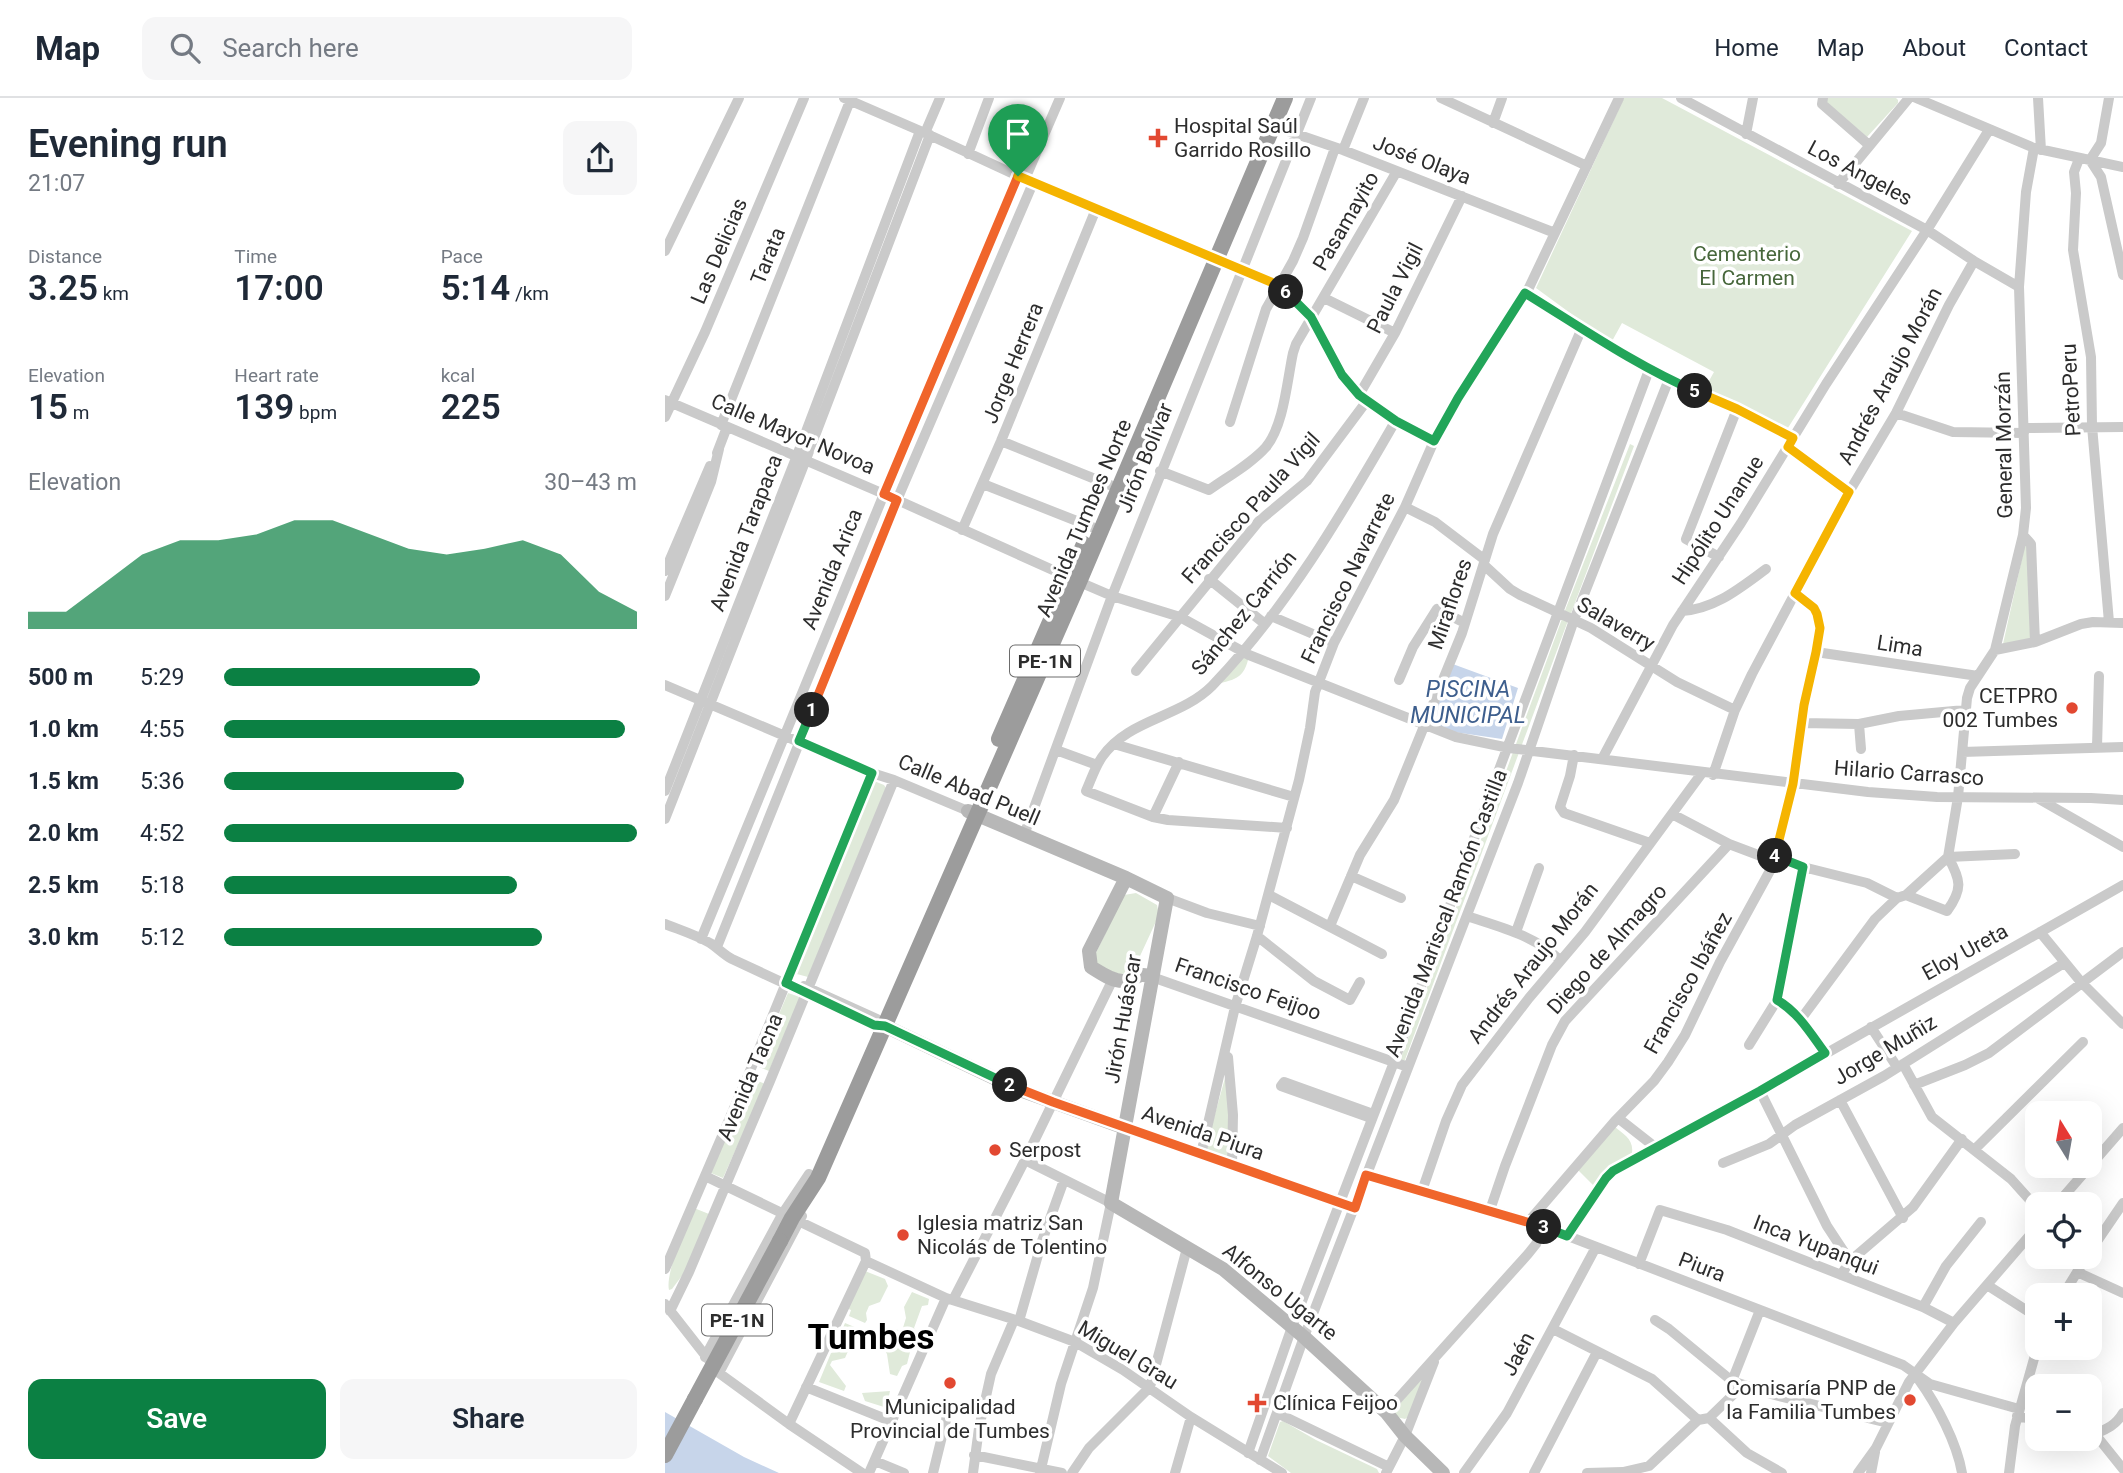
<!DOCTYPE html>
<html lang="en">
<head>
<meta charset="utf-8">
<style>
	:root { --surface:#fff; --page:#f6f6f7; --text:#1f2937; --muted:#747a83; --line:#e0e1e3; --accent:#0b8043 }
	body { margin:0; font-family:Roboto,sans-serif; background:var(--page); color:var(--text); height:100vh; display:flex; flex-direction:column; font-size:26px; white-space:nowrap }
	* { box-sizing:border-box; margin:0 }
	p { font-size:23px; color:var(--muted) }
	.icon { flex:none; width:38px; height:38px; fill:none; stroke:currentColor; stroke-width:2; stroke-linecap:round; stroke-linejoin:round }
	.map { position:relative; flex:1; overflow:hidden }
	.panel { display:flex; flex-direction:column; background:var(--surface); width:665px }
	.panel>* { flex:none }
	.needle { width:46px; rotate:349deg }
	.fabs { position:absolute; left:1360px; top:1003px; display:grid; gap:14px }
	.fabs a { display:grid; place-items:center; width:77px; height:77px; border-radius:14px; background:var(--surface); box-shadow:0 7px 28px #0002; font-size:35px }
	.pin { position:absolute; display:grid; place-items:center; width:60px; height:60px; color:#fff; margin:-72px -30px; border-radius:50% 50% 50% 0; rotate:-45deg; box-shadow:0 0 7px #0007 }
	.pin .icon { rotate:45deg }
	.km { position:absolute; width:35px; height:35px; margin:-18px; border-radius:50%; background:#222; color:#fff; font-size:19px; line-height:35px; text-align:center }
	.round { display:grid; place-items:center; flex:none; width:74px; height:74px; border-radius:14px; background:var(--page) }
	.head { display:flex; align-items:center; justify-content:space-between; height:119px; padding:0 28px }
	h1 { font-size:38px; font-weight:600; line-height:52px }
	.figures { display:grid; grid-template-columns:repeat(3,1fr); gap:10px; height:119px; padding:7px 28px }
	.figures div { display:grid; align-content:center }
	.figures b { font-size:35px; font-weight:600 }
	.figures small { font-size:19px; font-weight:400 }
	.figures p { font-size:19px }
	.chart { height:196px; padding:14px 28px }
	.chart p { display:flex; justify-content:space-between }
	.chart svg { width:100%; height:126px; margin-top:7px; fill:var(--accent); opacity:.7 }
	.cta { display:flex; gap:14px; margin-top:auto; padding:14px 28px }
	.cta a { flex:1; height:80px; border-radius:14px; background:var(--accent); color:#fff; font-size:28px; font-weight:600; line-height:80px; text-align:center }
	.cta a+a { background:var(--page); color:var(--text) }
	ul { padding:0 28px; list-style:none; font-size:23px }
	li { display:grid; grid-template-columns:112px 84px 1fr; align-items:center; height:52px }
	li i { height:18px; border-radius:9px; background:var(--accent) }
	header { display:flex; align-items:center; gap:42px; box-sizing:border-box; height:98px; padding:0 35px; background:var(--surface); border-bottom:2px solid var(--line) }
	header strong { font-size:33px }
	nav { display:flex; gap:38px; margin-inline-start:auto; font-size:24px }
	.search { width:490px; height:63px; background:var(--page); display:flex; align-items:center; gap:18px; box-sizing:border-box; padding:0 24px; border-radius:14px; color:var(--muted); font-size:26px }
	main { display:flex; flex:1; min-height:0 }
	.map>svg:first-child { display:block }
	.green { fill:#e0eada }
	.water { fill:#c7d5ea }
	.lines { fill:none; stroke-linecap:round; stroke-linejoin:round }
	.minor { stroke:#cacaca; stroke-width:10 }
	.secondary { stroke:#b7b7b7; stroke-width:14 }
	.trunk { stroke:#9c9c9c; stroke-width:16 }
	.trunk-bridge { stroke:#9c9c9c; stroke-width:16 }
	.split-1-casing { stroke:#fff; stroke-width:14 }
	.split-2-casing { stroke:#fff; stroke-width:14 }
	.split-3-casing { stroke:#fff; stroke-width:14 }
	.split-4-casing { stroke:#fff; stroke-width:14 }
	.split-5-casing { stroke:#fff; stroke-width:14 }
	.split-6-casing { stroke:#fff; stroke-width:14 }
	.split-7-casing { stroke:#fff; stroke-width:14 }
	.split-1 { stroke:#f0652b; stroke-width:9 }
	.split-2 { stroke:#22a559; stroke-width:9 }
	.split-3 { stroke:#f0652b; stroke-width:9 }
	.split-4 { stroke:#22a559; stroke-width:9 }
	.split-5 { stroke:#f5b400; stroke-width:9 }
	.split-6 { stroke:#22a559; stroke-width:9 }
	.split-7 { stroke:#f5b400; stroke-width:9 }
	.poi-dot { fill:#e24831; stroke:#fff; stroke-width:2.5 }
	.labels { text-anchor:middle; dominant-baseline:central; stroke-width:7; stroke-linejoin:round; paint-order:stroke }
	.shield { fill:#fff; stroke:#6c6c6c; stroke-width:2 }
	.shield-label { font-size:19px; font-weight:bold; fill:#2d2d2d }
	.poi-label { font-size:21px; fill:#2d2d2d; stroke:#fff; text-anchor:start }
	.street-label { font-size:21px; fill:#2d2d2d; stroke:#fff }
	.park-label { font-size:21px; fill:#47673b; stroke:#fff }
	.water-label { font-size:23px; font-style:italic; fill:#3d5e8d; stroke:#fff }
	.town-label { font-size:35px; font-weight:bold; fill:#000; stroke:#fff }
</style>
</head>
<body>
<header>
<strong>Map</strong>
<div class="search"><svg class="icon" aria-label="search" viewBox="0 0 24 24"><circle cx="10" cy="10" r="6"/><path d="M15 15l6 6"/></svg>Search here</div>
<nav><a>Home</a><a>Map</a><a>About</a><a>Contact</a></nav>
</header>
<main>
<section class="panel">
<div class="head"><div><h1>Evening run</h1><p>21:07</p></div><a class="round"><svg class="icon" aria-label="share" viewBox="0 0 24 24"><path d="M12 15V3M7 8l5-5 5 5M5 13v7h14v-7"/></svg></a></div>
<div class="figures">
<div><p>Distance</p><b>3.25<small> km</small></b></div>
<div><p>Time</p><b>17:00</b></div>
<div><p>Pace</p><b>5:14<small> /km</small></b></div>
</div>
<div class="figures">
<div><p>Elevation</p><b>15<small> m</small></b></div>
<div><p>Heart rate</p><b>139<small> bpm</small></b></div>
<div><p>kcal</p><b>225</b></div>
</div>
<div class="chart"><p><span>Elevation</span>30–43 m</p>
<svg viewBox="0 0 160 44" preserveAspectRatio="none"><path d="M0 44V38L10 38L20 28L30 18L40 13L50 13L60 11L70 6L80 6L90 11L100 16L110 18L120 16L130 13L140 18L150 31L160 38V44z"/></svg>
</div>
<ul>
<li><b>500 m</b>5:29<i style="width:62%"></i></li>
<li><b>1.0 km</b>4:55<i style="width:97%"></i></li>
<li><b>1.5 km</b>5:36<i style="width:58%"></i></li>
<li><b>2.0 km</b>4:52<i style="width:100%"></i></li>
<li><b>2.5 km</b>5:18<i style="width:71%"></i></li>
<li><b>3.0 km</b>5:12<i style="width:77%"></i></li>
</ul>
<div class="cta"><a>Save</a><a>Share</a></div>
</section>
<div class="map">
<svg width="1458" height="1375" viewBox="0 0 1458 1375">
	<rect width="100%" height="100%" fill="#fff"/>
	<path class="green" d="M959 0H997L1247 133 1121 333 1040 290 1049 274 957 225 946 245 871 190Z
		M1159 0H1231L1233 2V5L1202 39 1160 3Z
		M965 346 969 348 905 518 899 515Z
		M1360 447H1363L1368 540 1338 546Z
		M898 518 904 520 738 967 734 965Z
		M577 553 584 557C580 582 568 582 547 587Z
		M209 683 219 687 221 690 143 879 128 875Z
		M471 795 492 807 494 817 469 871 461 878 430 868 429 859 459 797Z
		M123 895 135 899 104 973 94 969V963Z
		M562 979 564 981V1060L561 1061 540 1052 560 980Z
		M86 980 100 986 58 1080 46 1075Z
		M949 1028C958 1036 969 1041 967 1055L946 1071 929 1088 912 1071Z
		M29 1110 44 1116 19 1175 7 1191 4 1192C0 1176 21 1127 29 1110Z
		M200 1173 220 1181 223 1188 215 1204 204 1208 201 1215 202 1222 200 1225 184 1218 186 1212 181 1210Z
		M247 1194 264 1201 263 1207 257 1208 249 1230 251 1233 248 1240H245L242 1244 226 1237 229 1231 237 1233 241 1220 239 1209Z
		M180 1225 199 1233 196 1238 189 1240 187 1245 170 1248Z
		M223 1244 245 1254 242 1266 237 1268 232 1278 225 1276 222 1256 220 1253Z
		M184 1251 180 1260 167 1263 165 1267 181 1288 179 1293 154 1284 166 1255Z
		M761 1274 743 1319 740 1321 727 1318V1315Z
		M225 1293 222 1307 219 1309 200 1303 197 1295Z
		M618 1323 651 1342 712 1371 714 1375H626L603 1358 615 1324Z"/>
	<path class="water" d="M785 565 853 590 837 641 789 634 761 622Z
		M0 1314 79 1359 114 1375H0Z"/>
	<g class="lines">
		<path class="minor" d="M179 0 260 35 368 85 499 138 551 162 606 184 629 202 646 219 677 277 694 297 731 322 769 343
			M776 0 922 68
			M1016 0 1262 132 1309 163 1354 189
			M1158 0 1157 6 1204 47
			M1251 0 1369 50 1458 69
			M1373 0 1376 52
			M1444 0 1436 45 1425 62 1436 79 1458 177
			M828 25 837 0
			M608 28 678 52 890 135
			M260 35 275 0
			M1081 36 1088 0
			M678 52 699 0
			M303 56 324 0
			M1414 61 1409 74 1411 95 1408 152 1426 259 1427 328 1444 524
			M360 81 395 0
			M1173 86 1244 0
			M0 153 74 0
			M861 196 984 272 1072 311 1128 340
			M659 200 730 235
			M694 297 730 235 797 98
			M0 302 219 396 419 486 447 498 515 519 584 557 791 639 844 650 1203 694 1272 699 1426 700 1458 702
			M1231 315 1288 334 1359 335
			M0 319 40 234 139 0
			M565 324 601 211 628 163 638 140 670 50
			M56 327 185 3
			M1359 330 1458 329
			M336 343 445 387
			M1123 349 1184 394
			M52 355 62 329
			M495 373 544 392C562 379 586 366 601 349 619 327 622 283 628 255L631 246 732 73
			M318 386 427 429
			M740 409 770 424 820 462
			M297 432 336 343 431 111
			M1358 437 1366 446 1370 544
			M1054 459 1021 441 1072 311
			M819 467 845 491 855 497 926 530 1012 584 1070 612
			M0 473 45 368
			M544 481 600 526
			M0 498 46 384 54 351
			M1017 513C1050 511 1075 490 1101 471
			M606 518 669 545
			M1330 552 1370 544 1416 526 1428 524 1458 525
			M1151 554 1313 578
			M471 573 594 423 642 383 701 304
			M734 582 748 549 772 511 800 525
			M0 587 207 675 229 682 303 713
			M1137 625 1194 626 1234 618 1300 612
			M1194 626 1196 651
			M449 646 629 699
			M1432 649 1434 578
			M391 652 432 667
			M1297 654 1458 649
			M909 657 905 678 895 709 899 715 985 745
			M937 661 1008 527 1076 425 1161 286 1262 132 1324 32
			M1048 677 1070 612 1087 576 1184 394 1231 315 1284 207 1309 163
			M0 693 131 360 255 33
			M1374 701 1458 749
			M1007 716 1064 746 1109 763
			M488 719 514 664
			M0 721 140 364 265 37
			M622 730 503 722 488 719 421 693C426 682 430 669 437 659 463 621 515 620 547 588 622 510 677 416 731 322
			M359 737 447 498 646 0
			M1110 758 1138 769 1202 785 1232 800
			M1283 759 1293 699 1302 600 1305 590 1330 552 1358 437 1361 410 1354 189 1361 94 1369 50
			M686 778 736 800
			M604 797 717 856
			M1241 797 1282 813C1298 791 1296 782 1283 759
			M502 800 542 815 595 828
			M802 818C835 829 869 837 895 862
			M0 826C15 832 31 837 45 845 53 850 59 857 67 861 114 883 162 905 209 927L220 928
			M665 828 695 757 729 702 797 535 828 436 917 230
			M851 834 874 770
			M1375 834 1416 884 1458 926
			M592 838 649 883 685 902 695 884
			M36 841 219 396 353 78
			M52 849 232 402 368 85
			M487 879 743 969
			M139 888 212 921 219 928
			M1112 902C1134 914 1146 936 1160 955
			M1136 921 1210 821 1232 800 1241 797 1283 759 1350 756
			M1206 929 1232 969
			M1084 947 1112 902 1138 769
			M563 959 568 1017 567 1067
			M1238 966 1267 1019 1346 1081 1372 1110
			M1249 987 1300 967 1324 955 1458 854
			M1095 993 1162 1128 1185 1163
			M1175 1002 1238 1120
			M706 1020 616 988 619 984 708 1016
			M953 1020 990 1049
			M460 1030 681 1107
			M1310 1051 1418 944
			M536 1056 570 909 592 838 634 682 645 630 650 594 669 545 740 409 769 343 793 300 861 196 954 0
			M360 1062 446 1105 428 1190 396 1286 375 1375
			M1058 1065 1104 1046 1130 1027 1219 978 1399 865
			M701 1077 864 1123 1238 1267 1265 1286 1354 1311
			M40 1078 200 1155 201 1163 124 1326
			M757 1093 781 1023 797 987 864 900 920 834 1037 675
			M1392 1106 1458 1030
			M825 1112 840 1068 887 947 900 923 1064 746
			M864 1123 950 1023 989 983 1003 964 1020 937 1055 864 1107 769 1128 686 1139 607 1151 554 1155 530 1152 516 1148 510 1130 495
			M902 1138 941 1080 948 1073 1002 1042 1095 993 1458 787
			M1424 1155 1458 1105
			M201 1163 281 1200 354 1223 410 1244 458 1272 526 1319 617 1375
			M974 1166 995 1112 1062 1132 1258 1209 1289 1225
			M0 1171 85 973 207 675
			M1412 1174 1458 1195
			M1176 1177 1185 1163 1248 1109 1297 1041
			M1322 1187 1372 1219
			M1398 1197 1422 1158
			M288 1202 360 1062 448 881
			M0 1206 54 1275 124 1326 197 1375
			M1258 1209 1281 1168 1316 1124
			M5 1213 24 1174 105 983 229 682
			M990 1222 1004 1231 1067 1283 1106 1296 1223 1325
			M354 1223 377 1143 399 1082
			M888 1231 987 1281 1033 1322
			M40 1259 118 1115 144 1076
			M54 1275 137 1118
			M1254 1282C1272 1307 1292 1345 1297 1375
			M1067 1283 1095 1212
			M141 1289 228 1324
			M721 1314 863 1156 871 1146 878 1129
			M612 1315 724 1369
			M1352 1318 1372 1322
			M1044 1320 1082 1355 1117 1375
			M1424 1333 1430 1336 1458 1371
			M1430 1336C1442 1331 1451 1327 1458 1315
			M583 1355 627 1229 729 964 826 693 984 272
			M309 1357 397 1375
			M595 1362 639 1239 853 685 909 522 1004 281
			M210 1363 239 1375
			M204 1375 281 1200
			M268 1375 282 1318
			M308 1375 314 1330 326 1276 349 1222
			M407 1375 424 1350 485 1289 522 1150
			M510 1375 526 1319
			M721 1375 740 1338 769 1264
			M799 1375 842 1315 931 1149
			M869 1375 932 1254
			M922 1375 958 1374 984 1368 1033 1322 1044 1320 1078 1287
			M1193 1375 1211 1350 1244 1284 1289 1225 1372 1129
			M1206 1375 1210 1354
			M1344 1375 1350 1328 1372 1250"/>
		<path class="secondary" d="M303 713 461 780 502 800 446 1105 558 1171 639 1239 721 1314 740 1338 778 1375
			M461 780 424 853 426 869C436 875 448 884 459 883 473 882 471 873 487 879
			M220 928 352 991 460 1030"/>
		<path class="trunk" d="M334 641 419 446
			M115 1143 127 1120 153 1080 414 484 620 0
			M0 1357 30 1301"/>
		<path class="trunk-bridge" d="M30 1301 115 1143"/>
	</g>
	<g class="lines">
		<defs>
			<path id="split-1" d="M147 612 232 402 219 396 353 78"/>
			<path id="split-2" d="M147 612 134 643 207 675 121 885 209 927 220 928 345 987"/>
			<path id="split-3" d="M345 987 388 1004 690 1110 701 1077 879 1129"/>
			<path id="split-4" d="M879 1129 902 1138 941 1080 948 1073 1095 993 1160 955C1146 936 1133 914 1112 902L1138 769 1110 758"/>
			<path id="split-5" d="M1030 293 1072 311 1128 340 1123 349 1184 394 1130 495 1149 510 1152 516 1155 530 1151 554 1139 607 1128 686 1110 758"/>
			<path id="split-6" d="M621 194 646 219 677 277 694 297 731 323 769 343 793 300 860 195C917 230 970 267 1030 293"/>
			<path id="split-7" d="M353 78 606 184 621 194"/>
		</defs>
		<use href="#split-1" class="split-1-casing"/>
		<use href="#split-2" class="split-2-casing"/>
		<use href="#split-3" class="split-3-casing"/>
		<use href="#split-4" class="split-4-casing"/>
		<use href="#split-5" class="split-5-casing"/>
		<use href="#split-6" class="split-6-casing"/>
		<use href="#split-7" class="split-7-casing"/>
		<use href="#split-1" class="split-1"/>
		<use href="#split-2" class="split-2"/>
		<use href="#split-3" class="split-3"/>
		<use href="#split-4" class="split-4"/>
		<use href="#split-5" class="split-5"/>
		<use href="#split-6" class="split-6"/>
		<use href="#split-7" class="split-7"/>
	</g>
	<g class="poi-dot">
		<path d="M489.5 29.5h7v7h7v7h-7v7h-7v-7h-7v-7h7z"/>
		<circle cx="1407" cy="610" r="7"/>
		<circle cx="330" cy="1052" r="7"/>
		<circle cx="238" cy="1137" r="7"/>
		<circle cx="285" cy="1285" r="7"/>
		<circle cx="1245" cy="1302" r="7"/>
		<path d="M588.5 1294.5h7v7h7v7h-7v7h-7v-7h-7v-7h7z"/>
	</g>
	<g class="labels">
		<g class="shield">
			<rect x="345" y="547.5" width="70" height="31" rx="5"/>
			<rect x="37" y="1206.5" width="70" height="31" rx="5"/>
		</g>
		<g class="shield-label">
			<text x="380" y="563">PE-1N</text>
			<text x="72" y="1222">PE-1N</text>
		</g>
		<g class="poi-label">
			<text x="509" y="28">Hospital Saúl<tspan x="509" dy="24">Garrido Rosillo</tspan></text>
			<text x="1393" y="598" text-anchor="end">CETPRO<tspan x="1393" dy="24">002 Tumbes</tspan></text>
			<text x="344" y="1052">Serpost</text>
			<text x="252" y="1125">Iglesia matriz San<tspan x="252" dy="24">Nicolás de Tolentino</tspan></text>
			<text x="1231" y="1290" text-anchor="end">Comisaría PNP de<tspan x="1231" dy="24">la Familia Tumbes</tspan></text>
			<text x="608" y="1305">Clínica Feijoo</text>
			<text x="285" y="1309" text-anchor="middle">Municipalidad<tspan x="285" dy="24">Provincial de Tumbes</tspan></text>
		</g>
		<g class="street-label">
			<text transform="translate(757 62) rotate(21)">José Olaya</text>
			<text transform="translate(1195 75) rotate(28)">Los Angeles</text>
			<text transform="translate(681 123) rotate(-60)">Pasamayito</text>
			<text transform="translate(54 153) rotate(-67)">Las Delicias</text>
			<text transform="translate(103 158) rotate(-68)">Tarata</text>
			<text transform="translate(730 190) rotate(-63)">Paula Vigil</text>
			<text transform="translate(348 265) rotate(-68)">Jorge Herrera</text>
			<text transform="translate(1225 278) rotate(-62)">Andrés Araujo Morán</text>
			<text transform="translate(1406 292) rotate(-93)">PetroPeru</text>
			<text transform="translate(128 336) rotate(23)">Calle Mayor Novoa</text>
			<text transform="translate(1339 347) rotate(-91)">General Morzán</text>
			<text transform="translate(480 360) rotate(-68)">Jirón Bolívar</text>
			<text transform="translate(586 410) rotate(-48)">Francisco Paula Vigil</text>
			<text transform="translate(419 420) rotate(-67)">Avenida Tumbes Norte</text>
			<text transform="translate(1053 422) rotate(-57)">Hipólito Unanue</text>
			<text transform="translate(81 435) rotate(-69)">Avenida Tarapaca</text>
			<text transform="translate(167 471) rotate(-68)">Avenida Arica</text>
			<text transform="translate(683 480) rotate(-64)">Francisco Navarrete</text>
			<text transform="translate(785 506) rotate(-71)">Miraflores</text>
			<text transform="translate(579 515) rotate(-51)">Sánchez Carrión</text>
			<text transform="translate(951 526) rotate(30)">Salaverry</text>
			<text transform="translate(1235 548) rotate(9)">Lima</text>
			<text transform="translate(1244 675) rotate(4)">Hilario Carrasco</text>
			<text transform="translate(304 692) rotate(23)">Calle Abad Puell</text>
			<text transform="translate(781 815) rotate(-69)">Avenida Mariscal Ramón Castilla</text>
			<text transform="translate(942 851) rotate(-48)">Diego de Almagro</text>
			<text transform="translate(1300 854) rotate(-29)">Eloy Ureta</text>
			<text transform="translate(868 865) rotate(-52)">Andrés Araujo Morán</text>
			<text transform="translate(1023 885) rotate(-61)">Francisco Ibáñez</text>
			<text transform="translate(583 891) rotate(19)">Francisco Feijoo</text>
			<text transform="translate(458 921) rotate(-80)">Jirón Huáscar</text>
			<text transform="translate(1220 952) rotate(-31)">Jorge Muñiz</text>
			<text transform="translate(85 979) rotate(-67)">Avenida Tacna</text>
			<text transform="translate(538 1035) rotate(19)">Avenida Piura</text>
			<text transform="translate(1151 1147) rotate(21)">Inca Yupanqui</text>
			<text transform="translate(1037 1169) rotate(21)">Piura</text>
			<text transform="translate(615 1194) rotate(39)">Alfonso Ugarte</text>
			<text transform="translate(853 1256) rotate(-62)">Jaén</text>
			<text transform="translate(463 1257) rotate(31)">Miguel Grau</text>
		</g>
		<g class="park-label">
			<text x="1082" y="156">Cementerio<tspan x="1082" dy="24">El Carmen</tspan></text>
		</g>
		<g class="water-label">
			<text x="803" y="591">PISCINA<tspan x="803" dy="26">MUNICIPAL</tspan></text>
		</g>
		<g class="town-label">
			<text x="206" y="1239">Tumbes</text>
		</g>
	</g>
</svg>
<div class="fabs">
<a><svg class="needle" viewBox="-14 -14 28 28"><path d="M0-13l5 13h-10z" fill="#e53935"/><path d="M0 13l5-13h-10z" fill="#747a83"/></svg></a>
<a><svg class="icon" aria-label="locate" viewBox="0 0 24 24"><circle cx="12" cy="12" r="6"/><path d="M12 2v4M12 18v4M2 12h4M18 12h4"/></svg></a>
<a>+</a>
<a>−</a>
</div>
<div class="pin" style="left:353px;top:78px;background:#1e9e55"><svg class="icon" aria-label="arrive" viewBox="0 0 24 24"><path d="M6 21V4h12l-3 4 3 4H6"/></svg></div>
<b class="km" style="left:147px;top:612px">1</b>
<b class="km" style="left:345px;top:987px">2</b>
<b class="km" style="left:879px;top:1129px">3</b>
<b class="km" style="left:1110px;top:758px">4</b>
<b class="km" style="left:1030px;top:293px">5</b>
<b class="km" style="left:621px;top:194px">6</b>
</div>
</main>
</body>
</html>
